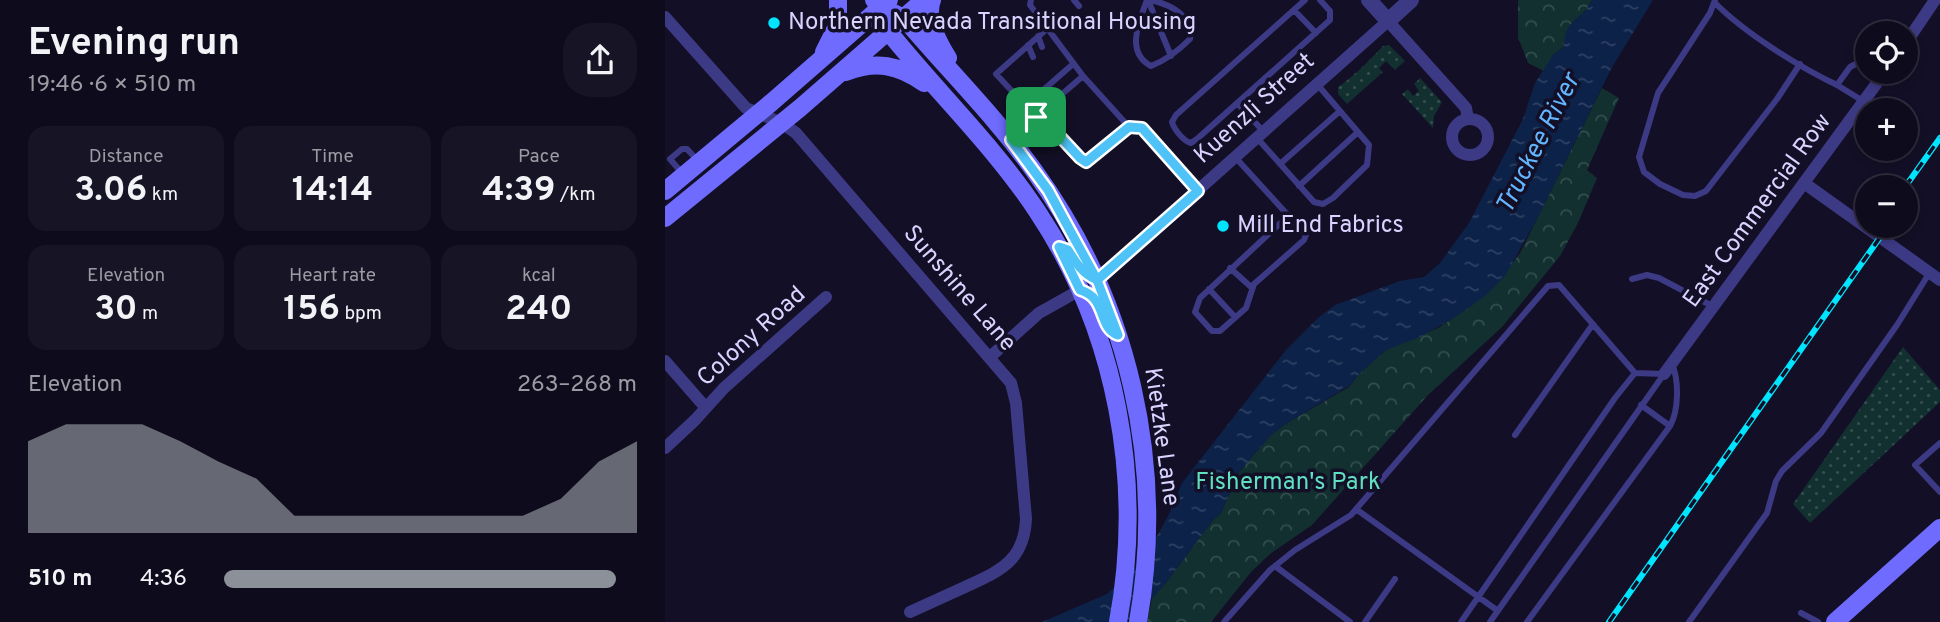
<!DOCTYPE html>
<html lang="en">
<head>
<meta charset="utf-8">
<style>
	:root { --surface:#0e0b1c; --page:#171425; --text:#f1f3f6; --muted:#9b9ba3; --line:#2e2b3b; --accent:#8c9099 }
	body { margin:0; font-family:Overpass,sans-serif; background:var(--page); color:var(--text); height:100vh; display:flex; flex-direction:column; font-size:26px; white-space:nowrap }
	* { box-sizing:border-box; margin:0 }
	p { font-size:23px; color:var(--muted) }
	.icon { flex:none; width:38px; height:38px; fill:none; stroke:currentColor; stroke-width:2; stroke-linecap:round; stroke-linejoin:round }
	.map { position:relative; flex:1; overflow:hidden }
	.drawer { display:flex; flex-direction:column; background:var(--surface); width:665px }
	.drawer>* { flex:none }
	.controls { position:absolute; left:1190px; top:21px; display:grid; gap:14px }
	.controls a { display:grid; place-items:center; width:63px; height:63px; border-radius:50%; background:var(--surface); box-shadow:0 4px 10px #0003,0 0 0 2px var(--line); font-size:35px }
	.pin { position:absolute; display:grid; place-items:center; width:60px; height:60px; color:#fff; margin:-30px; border-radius:14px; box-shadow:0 4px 10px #0006 }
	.round { display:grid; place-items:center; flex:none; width:74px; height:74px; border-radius:28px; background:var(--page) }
	.head { display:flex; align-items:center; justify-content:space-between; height:119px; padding:0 28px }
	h1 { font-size:38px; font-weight:700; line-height:52px }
	.metrics { display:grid; grid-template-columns:repeat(3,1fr); gap:10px; height:119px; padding:7px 28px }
	.metrics div { display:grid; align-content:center; border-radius:18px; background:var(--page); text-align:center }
	.metrics b { font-size:35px; font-weight:700 }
	.metrics small { font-size:19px; font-weight:400 }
	.metrics p { font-size:19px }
	.chart { height:196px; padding:14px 28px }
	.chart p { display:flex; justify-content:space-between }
	.chart svg { width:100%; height:126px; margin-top:7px; fill:var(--accent); opacity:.7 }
	ul { padding:0 28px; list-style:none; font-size:23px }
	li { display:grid; grid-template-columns:112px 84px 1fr; align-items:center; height:52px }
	li i { height:18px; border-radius:9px; background:var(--accent) }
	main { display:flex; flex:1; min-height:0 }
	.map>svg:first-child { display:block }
	.grass { fill:url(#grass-dots) }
	.park { fill:url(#park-crowns) }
	.water { fill:url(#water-ripples) }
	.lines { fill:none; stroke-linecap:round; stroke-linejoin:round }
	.service { stroke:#3d3a85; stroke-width:6 }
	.minor { stroke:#3d3a85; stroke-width:12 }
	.tertiary { stroke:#3d3a85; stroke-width:16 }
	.secondary { stroke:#6f6bff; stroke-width:18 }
	.rail-casing { stroke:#00e5ff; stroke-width:6 }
	.rail { stroke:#130f26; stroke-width:3.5; stroke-dasharray:10; stroke-linecap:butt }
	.route-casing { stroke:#fff; stroke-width:14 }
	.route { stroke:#4fc3f7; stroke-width:9 }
	.poi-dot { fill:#00e5ff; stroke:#130f26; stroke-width:2.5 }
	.labels { text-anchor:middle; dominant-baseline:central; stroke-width:7; stroke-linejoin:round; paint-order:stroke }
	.poi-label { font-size:24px; fill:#d9d4ff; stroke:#130f26; text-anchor:start }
	.street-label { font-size:24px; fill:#d9d4ff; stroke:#130f26 }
	.park-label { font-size:24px; fill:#5fe0c0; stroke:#130f26 }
	.water-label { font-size:26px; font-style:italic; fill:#62b6ff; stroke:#130f26 }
</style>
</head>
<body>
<main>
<section class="drawer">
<div class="head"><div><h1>Evening run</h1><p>19:46 · 6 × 510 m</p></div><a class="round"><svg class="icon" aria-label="share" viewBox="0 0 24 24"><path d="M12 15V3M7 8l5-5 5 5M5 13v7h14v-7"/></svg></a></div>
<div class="metrics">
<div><p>Distance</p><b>3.06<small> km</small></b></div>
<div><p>Time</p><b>14:14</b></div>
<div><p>Pace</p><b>4:39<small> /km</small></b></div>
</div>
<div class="metrics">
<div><p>Elevation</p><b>30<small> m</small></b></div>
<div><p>Heart rate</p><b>156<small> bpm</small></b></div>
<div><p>kcal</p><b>240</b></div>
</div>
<div class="chart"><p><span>Elevation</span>263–268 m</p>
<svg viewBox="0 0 160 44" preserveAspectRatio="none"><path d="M0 44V12L10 6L20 6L30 6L40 12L50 19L60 25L70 38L80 38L90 38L100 38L110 38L120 38L130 38L140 32L150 19L160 12V44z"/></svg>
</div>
<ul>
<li><b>510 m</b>4:36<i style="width:95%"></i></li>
</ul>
</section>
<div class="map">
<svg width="1275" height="622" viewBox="0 0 1275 622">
	<defs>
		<pattern id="grass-dots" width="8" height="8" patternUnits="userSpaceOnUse" patternTransform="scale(1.75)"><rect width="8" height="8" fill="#12302f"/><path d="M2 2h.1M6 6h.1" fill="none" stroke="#344d4e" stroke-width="1.8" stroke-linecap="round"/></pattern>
		<pattern id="park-crowns" width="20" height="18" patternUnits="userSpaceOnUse" patternTransform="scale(1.75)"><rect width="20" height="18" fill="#12302f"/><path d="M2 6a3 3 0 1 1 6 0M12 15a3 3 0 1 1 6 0" fill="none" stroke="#344d4e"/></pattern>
		<pattern id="water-ripples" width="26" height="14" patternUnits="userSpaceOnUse" patternTransform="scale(1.75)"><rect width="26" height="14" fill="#0c2248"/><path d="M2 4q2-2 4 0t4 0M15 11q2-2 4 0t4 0" fill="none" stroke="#2f4163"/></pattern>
	</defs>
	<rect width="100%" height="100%" fill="#130f26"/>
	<path class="grass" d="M724 45 740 61 730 70 721 61 714 68 718 72 682 104 673 94V87C690 75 704 61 718 46Z
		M755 78 777 102 769 116 768 128 737 94 743 89 748 96 754 91 749 84Z
		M1238 347 1275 390V402L1145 523 1128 504Z"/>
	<path class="park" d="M853 0H927L921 10 905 25 898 47 888 55 879 71 863 63 853 37Z
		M937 88 954 98 922 170 932 178 913 223 895 256 837 327 763 395 647 525 605 554 586 572 546 622H482L487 598 501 583 547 521 556 513 575 471 606 435 622 423 684 387 695 373 721 350 773 328 806 306 829 287 855 253Z"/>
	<path class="water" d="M927 0H988L946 69 874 215 840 276 820 296 790 317 755 337 721 350 695 373 684 386 622 423 606 435 575 471 556 513 547 521 501 583 476 610 461 622H377L442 594 471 567 485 549 504 514 517 483 621 350 653 318 670 305 735 281 759 277 775 263 804 223 858 119 870 83 888 55 898 47 901 32 905 25 921 10Z"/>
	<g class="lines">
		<path class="service" d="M366 0 365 5 418 76
			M409 0 414 6
			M482 0C474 22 460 52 486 66 502 60 513 51 525 39 527 15 507 5 486 0
			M483 0 506 56
			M640 0 511 115 507 122C509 129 518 141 526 143L532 139 665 20V11L655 0
			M1050 0 1045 13 993 93 974 157 979 172 995 184 1018 195 1030 196 1041 191 1112 99 1135 64
			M1050 3C1080 33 1134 67 1172 85
			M629 10 651 33
			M373 36 377 47
			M363 45 368 57
			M1198 101 1172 85 1185 67 1202 58
			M572 103 599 132
			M360 106 408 64
			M374 114 418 76 464 127
			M371 117 331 74 384 27
			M592 138 649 202 658 204 668 198 702 165 704 145 652 84
			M347 139 374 114 415 158 421 162 464 127 477 128 532 191
			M570 157 580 168 641 235 639 240 589 284 581 308 555 331H547L530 312 535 298 623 216
			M615 164 675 111
			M17 173 5 159 17 149H22L33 161
			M634 186 693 132
			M565 268 586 287
			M967 279 982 275 994 278 1049 307
			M544 289 570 317
			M1005 426C1014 410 1014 380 1007 364
			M850 435 928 324
			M1275 443 1250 465 1275 492
			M691 509 833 611
			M610 566 685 622
			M1136 613 1153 622
			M559 622 605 570 630 550 686 515 883 286 894 285 970 373 999 374
			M700 622 730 579
			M796 622 950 398 970 373
			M825 622 999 374
			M862 622 1005 426 976 405
			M1024 622 1102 513 1111 481 1117 471 1156 433 1232 325 1265 272"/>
		<path class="minor" d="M0 17 81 108 117 123 131 133 346 383 351 403 361 519C359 562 334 571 300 587 282 595 263 604 245 612
			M1241 43 1270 0
			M787 137a18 18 0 1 1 36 0a18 18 0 1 1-36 0Z
			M1139 183 1275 280
			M432 280 723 21 801 108 803 119
			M325 357 374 313 415 290
			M0 361 41 408
			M999 374 1220 72
			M0 448 30 420 59 388 161 297"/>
		<path class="tertiary" d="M704 0 723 21 746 0"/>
		<path class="secondary" d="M209 0 216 7 239 18C282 69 331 117 370 172 464 302 501 465 473 622
			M267 0C260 18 273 42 283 58
			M216 7 223 31C272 92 329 146 372 211 452 331 479 481 453 622
			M159 52 173 24V0
			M181 72C211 60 234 65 259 83
			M0 191 107 102 224 0
			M0 218 135 108 259 0
			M1170 622 1275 528"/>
		<defs>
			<path id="rail" d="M1240 187 1275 138
				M944 622 1223 226"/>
		</defs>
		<use href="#rail" class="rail-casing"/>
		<use href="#rail" class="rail"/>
	</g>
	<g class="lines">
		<defs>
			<path id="route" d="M371 117 346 140 383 190 432 280C417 273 411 263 403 250L394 247 415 290C443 298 432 327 453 335L432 280 533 191 477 128 464 127 421 162 415 158 374 114 371 117"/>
		</defs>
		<use href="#route" class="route-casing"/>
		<use href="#route" class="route"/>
	</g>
	<g class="poi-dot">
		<circle cx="109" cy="23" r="7"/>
		<circle cx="558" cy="226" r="7"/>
	</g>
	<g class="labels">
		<g class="poi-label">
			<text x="123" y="23">Northern Nevada Transitional Housing</text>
			<text x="572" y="226">Mill End Fabrics</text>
		</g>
		<g class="street-label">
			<text transform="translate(590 109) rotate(-42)">Kuenzli Street</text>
			<text transform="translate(1093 211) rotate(-54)">East Commercial Row</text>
			<text transform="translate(294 289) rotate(49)">Sunshine Lane</text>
			<text transform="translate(87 337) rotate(-42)">Colony Road</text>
			<text transform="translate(496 437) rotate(82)">Kietzke Lane</text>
		</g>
		<g class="park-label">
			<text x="623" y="483">Fisherman's Park</text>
		</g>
		<g class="water-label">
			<text transform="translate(874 144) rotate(-63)">Truckee River</text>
		</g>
	</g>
</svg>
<div class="controls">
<a><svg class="icon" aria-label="locate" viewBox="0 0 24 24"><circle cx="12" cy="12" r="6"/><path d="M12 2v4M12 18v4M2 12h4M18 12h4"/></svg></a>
<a>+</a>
<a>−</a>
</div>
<div class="pin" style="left:371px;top:117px;background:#1e9e55"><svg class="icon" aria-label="arrive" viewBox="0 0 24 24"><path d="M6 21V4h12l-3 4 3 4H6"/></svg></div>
</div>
</main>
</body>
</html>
